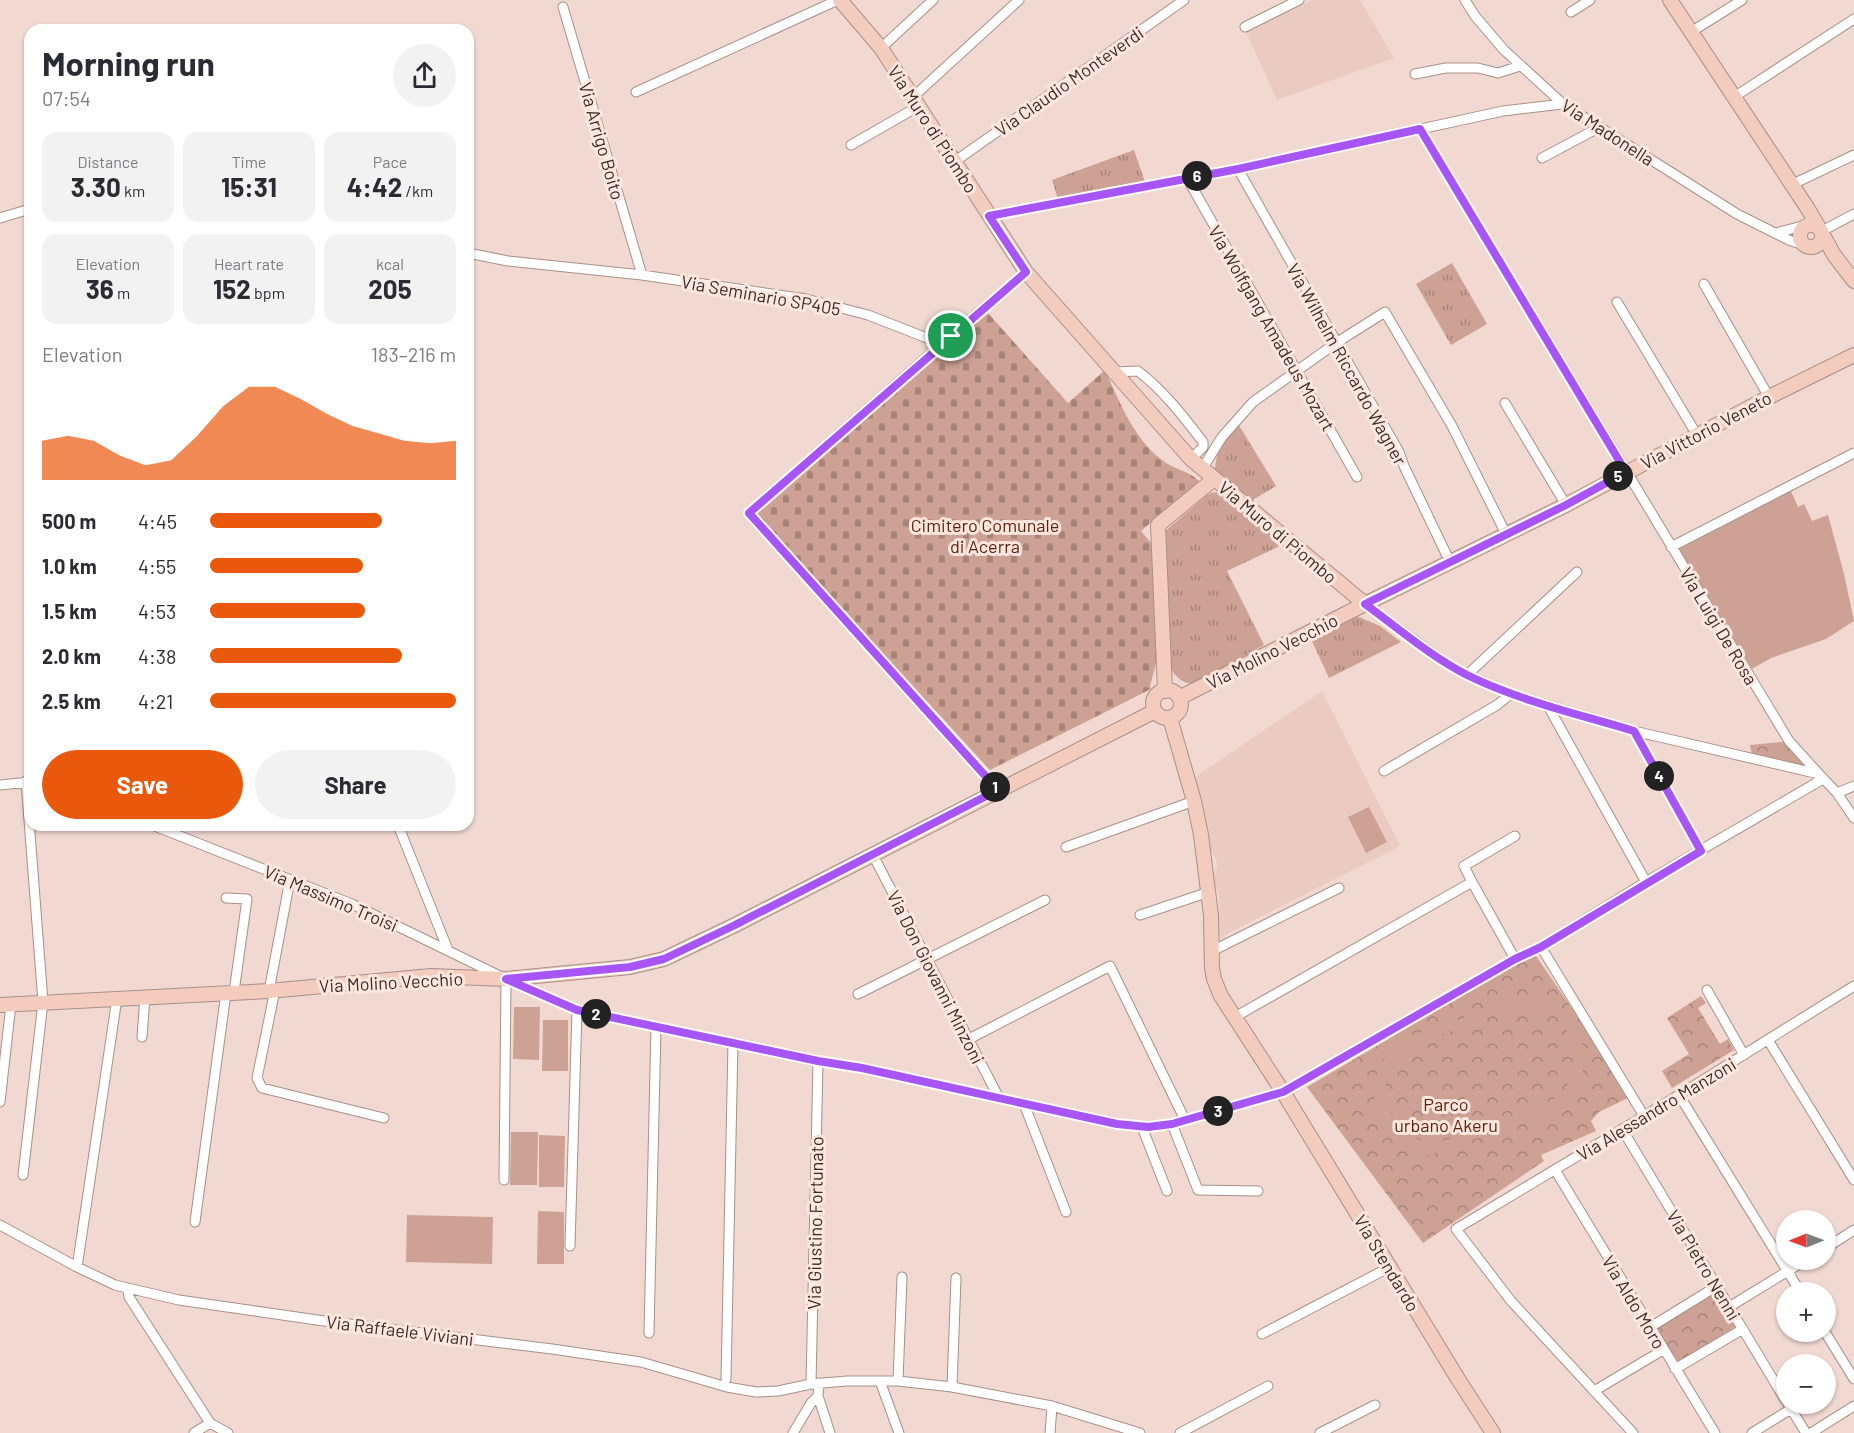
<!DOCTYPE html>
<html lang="en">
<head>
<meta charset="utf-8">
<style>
	:root { --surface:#fff; --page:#f2f2f3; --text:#2b2b33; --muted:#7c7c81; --accent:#ea580c }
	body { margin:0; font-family:Barlow,sans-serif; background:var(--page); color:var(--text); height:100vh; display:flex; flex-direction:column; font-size:22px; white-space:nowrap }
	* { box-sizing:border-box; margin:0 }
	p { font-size:20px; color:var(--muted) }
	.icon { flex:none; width:33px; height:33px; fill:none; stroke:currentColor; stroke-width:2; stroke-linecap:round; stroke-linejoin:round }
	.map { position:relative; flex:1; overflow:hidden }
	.side { position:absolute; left:24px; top:24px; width:450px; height:807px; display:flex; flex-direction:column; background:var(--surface); border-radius:18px; box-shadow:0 2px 4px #0004 }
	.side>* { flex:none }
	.needle { width:39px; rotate:269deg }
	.controls { position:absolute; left:1776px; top:1210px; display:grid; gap:12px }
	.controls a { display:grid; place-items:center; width:60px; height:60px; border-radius:50%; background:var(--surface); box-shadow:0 2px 4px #0004; font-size:30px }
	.pin { position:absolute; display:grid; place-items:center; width:51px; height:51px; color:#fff; margin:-26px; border:3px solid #fff; border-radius:50%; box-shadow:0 2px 6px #0007 }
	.km { position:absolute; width:30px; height:30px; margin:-15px; border-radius:50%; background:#222; color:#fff; font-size:16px; line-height:30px; text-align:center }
	.round { display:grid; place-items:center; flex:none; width:63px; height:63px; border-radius:32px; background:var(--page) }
	.headline { display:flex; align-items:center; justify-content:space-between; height:102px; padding:0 18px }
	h1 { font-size:33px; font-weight:700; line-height:45px }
	.metrics { display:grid; grid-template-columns:repeat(3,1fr); gap:9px; height:102px; padding:6px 18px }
	.metrics div { display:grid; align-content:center; border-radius:15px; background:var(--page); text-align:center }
	.metrics b { font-size:26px; font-weight:700 }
	.metrics small { font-size:16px; font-weight:400 }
	.metrics p { font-size:16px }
	.chart { height:168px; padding:12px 18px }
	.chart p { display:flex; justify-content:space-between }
	.chart svg { width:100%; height:108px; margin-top:6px; fill:var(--accent); opacity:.7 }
	.action { display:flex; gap:12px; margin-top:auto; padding:12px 18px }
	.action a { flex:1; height:69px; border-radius:36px; background:var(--accent); color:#fff; font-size:24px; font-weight:700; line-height:69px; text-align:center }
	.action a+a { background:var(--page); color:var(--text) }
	ul { padding:0 18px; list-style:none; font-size:20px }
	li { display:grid; grid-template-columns:96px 72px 1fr; align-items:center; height:45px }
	li i { height:15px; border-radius:8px; background:var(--accent) }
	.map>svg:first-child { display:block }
	.built { fill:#ebcbc1 }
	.grass { fill:url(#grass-tufts) }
	.cemetery { fill:url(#cemetery-stones) }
	.park { fill:url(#park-crowns) }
	.garden { fill:#cda194; fill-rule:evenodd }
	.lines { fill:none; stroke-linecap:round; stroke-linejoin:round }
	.street-casing { stroke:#a79089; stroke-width:11 }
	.secondary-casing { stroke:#a79089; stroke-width:16 }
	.street { stroke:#fff; stroke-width:9 }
	.secondary { stroke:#f4ccbe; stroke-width:14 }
	.route-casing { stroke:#fff; stroke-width:12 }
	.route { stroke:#a855f7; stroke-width:8 }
	.labels { text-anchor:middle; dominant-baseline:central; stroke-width:6; stroke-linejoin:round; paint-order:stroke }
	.street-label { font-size:18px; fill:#372e2b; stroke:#ffe6de }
	.park-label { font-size:18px; fill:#5f210d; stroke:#ffe6de }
</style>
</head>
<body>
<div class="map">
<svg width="1854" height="1433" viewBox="0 0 1854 1433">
	<defs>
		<pattern id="grass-tufts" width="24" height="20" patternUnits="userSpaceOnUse" patternTransform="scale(1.5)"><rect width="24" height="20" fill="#cda194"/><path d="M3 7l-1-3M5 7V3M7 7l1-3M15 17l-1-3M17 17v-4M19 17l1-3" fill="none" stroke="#a78479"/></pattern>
		<pattern id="cemetery-stones" width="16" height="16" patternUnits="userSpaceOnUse" patternTransform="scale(1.5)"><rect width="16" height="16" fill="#cda194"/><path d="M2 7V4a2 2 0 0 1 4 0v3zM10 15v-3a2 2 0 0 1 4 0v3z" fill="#a78479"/></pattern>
		<pattern id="park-crowns" width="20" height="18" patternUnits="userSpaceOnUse" patternTransform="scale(1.5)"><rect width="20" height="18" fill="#cda194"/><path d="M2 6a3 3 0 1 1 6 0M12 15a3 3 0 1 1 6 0" fill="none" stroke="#a78479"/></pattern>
	</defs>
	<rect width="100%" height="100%" fill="#f1d9d1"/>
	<path class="built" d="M1312 0H1360L1394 58 1277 100 1246 32Z
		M1322 691 1400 846 1221 937 1218 935 1216 924 1220 918 1218 890 1214 886 1213 877 1217 867 1216 859 1209 848 1205 820 1195 777Z"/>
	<path class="grass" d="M1134 150 1145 182 1058 199 1052 180Z
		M1452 263 1487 324 1451 345 1416 284Z
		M1237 422 1276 486 1251 501 1215 471C1216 449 1224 440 1237 422Z
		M1217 492 1282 545 1227 571 1264 645 1193 684C1181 683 1175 676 1169 666L1164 532 1206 496 1211 493Z
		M1359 617 1380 626 1401 642 1329 678 1311 639 1348 619Z"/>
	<path class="cemetery" d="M988 313 1068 403 1105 370C1120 403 1135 442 1166 463 1177 470 1189 471 1199 481L1141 531 1151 543 1156 579 1157 660 1150 686 1151 689 990 770 755 514Z"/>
	<path class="park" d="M1789 741 1819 774 1753 759 1750 745Z
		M1534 953 1632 1096 1599 1112 1591 1121 1596 1131 1541 1155 1544 1161 1423 1243 1307 1087Z
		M1701 996 1706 1003 1698 1008 1720 1044 1728 1039 1734 1050 1672 1088 1662 1071 1689 1054 1667 1018Z
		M1714 1292 1735 1327 1675 1365 1654 1330Z"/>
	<path class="garden" d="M1791 491 1798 507 1804 504 1812 521 1828 515 1844 574 1854 621 1826 639 1771 658 1752 669 1679 549Z
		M1369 807 1387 842 1366 853 1348 817Z
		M1518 999C1586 997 1610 1081 1550 1113L1406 1163 1404 1157 1422 1150C1366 1133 1356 1066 1409 1037ZM1511 1009C1520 1009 1530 1007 1539 1008 1574 1016 1586 1070 1560 1094 1540 1112 1486 1126 1459 1136 1450 1139 1439 1143 1428 1142 1390 1135 1371 1085 1399 1057 1403 1053 1408 1047 1413 1045 1421 1040 1433 1037 1443 1034 1466 1026 1488 1017 1511 1009Z
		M514 1007H540L539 1060 513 1059Z
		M543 1020H568V1071H542Z
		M511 1132H538L537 1185H510Z
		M539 1135 565 1136 564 1187H539Z
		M538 1211 564 1212V1264H537Z
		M407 1215 493 1217 492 1264 406 1262Z"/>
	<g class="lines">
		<defs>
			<path id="street" d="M1465 0 1475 16 1504 50 1563 104 1737 214 1791 241 1805 245
				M563 7 642 275
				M1571 12 1590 0
				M1245 27 1299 0
				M1691 32 1742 0
				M881 48 933 0
				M1415 74 1446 68H1478L1498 73 1520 66
				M636 92 838 0
				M913 97 1019 0
				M1734 97 1854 19
				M1420 129 1789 741 1819 774
				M851 145 919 106
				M1542 158 1600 127
				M954 162 1184 0
				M1238 169 1399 452 1404 466 1450 562
				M1187 178 1357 477
				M1791 185 1854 155
				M989 216 1238 169 1503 111 1563 104
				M0 218 30 209
				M1822 231 1854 214
				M1776 233 1806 225
				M468 253 508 261 642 275 806 299 868 315 932 340H941L951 336 1026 272
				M1704 284 1769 397
				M1617 302 1697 435
				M951 336 749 513 998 790
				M1115 372 1138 371C1164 391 1183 416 1203 442V447L1191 459
				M1505 403 1566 505
				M1202 469 1222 437 1253 402 1336 343 1385 312 1452 426 1506 534
				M1671 547 1854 453
				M1365 604 1443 661 1467 675 1511 694 1634 731 1819 774 1837 793 1854 818
				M1467 675 1577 572
				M1548 706 1646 882
				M1634 731 1701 851
				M1384 771 1497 705 1511 694
				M0 785 30 782
				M1837 793 1854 786
				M152 825 352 904 506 979 577 1010 818 1061 862 1068 1117 1124 1148 1127 1172 1124 1283 1092 1515 959 1541 947 1646 882 1823 779
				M398 825 448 950
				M1066 847 1194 801
				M873 855 999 1098
				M1472 882 1515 959
				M226 898 247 899 234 992
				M1140 915 1209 892
				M1541 947 1644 1116
				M1212 951 1339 888
				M275 990 257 1078 262 1088 384 1118
				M1707 990 1744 1055
				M269 991 289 885
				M858 994 1045 900
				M1235 1017 1472 882 1464 866 1515 836
				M142 1037 145 997
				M969 1039 1110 966 1185 1120
				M1768 1040 1854 1180
				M1679 1095 1801 1293
				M0 1102 11 1004
				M1024 1104 1066 1212
				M1172 1124 1198 1190 1258 1191
				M1142 1127 1167 1191
				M1622 1129 1786 1401
				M1555 1170 1715 1433
				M23 1175 43 1002 26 781
				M504 1180 506 979
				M195 1222 226 993
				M0 1225 77 1267 115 1285 179 1300 324 1321 552 1349 641 1362 727 1387 756 1392 778 1391 811 1384 847 1381H898L952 1387 1052 1406 1140 1433
				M570 1246 577 1010
				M1826 1248 1854 1230
				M78 1261 117 998
				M128 1289 129 1297 210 1423 194 1433
				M1729 1307 1806 1260
				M1649 1328 1717 1286
				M1825 1332 1854 1379
				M649 1333 656 1027
				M1262 1334 1390 1267
				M1675 1369 1743 1329
				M726 1379 733 1043
				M880 1381 899 1433
				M898 1381 902 1277
				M819 1383 818 1396 830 1433
				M811 1384 818 1061
				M952 1387 956 1278
				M1594 1391 1663 1350
				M1788 1404 1806 1433
				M210 1423 228 1433
				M793 1433 811 1403 818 1396
				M1050 1433 1052 1406
				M1180 1433 1268 1386
				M1320 1433 1375 1405
				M1633 1433 1511 1301 1456 1229 1679 1095 1854 986
				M1752 1433 1791 1409
				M1811 1433 1854 1406"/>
			<path id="secondary" d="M840 0 881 48 1026 272 1191 459 1365 604
				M1670 0 1808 209 1818 226
				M1800 236a11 11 0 1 1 22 0a11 11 0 1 1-22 0Z
				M1823 235 1834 255 1854 281
				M1153 704a14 14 0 1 1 28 0a14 14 0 1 1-28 0Z
				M1165 691 1158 525 1214 479
				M1179 698 1365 604 1566 505 1769 397 1854 355
				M1170 718 1194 801 1201 835 1211 915 1212 968 1214 979 1221 996 1283 1092 1458 1379 1493 1433
				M0 1005 269 991 431 976 506 979 630 967 664 959 735 925 1155 711"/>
		</defs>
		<use href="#street" class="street-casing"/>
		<use href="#secondary" class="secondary-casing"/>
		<use href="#street" class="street"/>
		<use href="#secondary" class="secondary"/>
	</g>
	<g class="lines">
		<defs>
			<path id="route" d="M1420 129 1626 472 1566 505 1365 604C1398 628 1430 656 1467 675 1520 701 1578 714 1634 731L1701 851 1541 947 1515 959 1283 1092 1172 1124 1148 1127 1117 1124 862 1068 818 1061 577 1010 506 979 630 967 664 959 735 925 998 790 749 513 1026 272 989 216 1238 169Z"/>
		</defs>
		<use href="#route" class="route-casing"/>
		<use href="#route" class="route"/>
	</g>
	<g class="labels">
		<g class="street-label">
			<text transform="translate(1069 81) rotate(-35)">Via Claudio Monteverdi</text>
			<text transform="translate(933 129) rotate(57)">Via Muro di Piombo</text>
			<text transform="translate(1608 132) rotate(33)">Via Madonella</text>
			<text transform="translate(602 141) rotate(74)">Via Arrigo Boito</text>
			<text transform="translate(761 295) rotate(10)">Via Seminario SP405</text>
			<text transform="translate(1272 328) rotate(60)">Via Wolfgang Amadeus Mozart</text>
			<text transform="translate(1347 364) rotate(61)">Via Wilhelm Riccardo Wagner</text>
			<text transform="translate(1706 430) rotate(-28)">Via Vittorio Veneto</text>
			<text transform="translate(1278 532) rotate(40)">Via Muro di Piombo</text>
			<text transform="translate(1719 626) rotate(59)">Via Luigi De Rosa</text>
			<text transform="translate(1272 651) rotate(-27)">Via Molino Vecchio</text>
			<text transform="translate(331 898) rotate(23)">Via Massimo Troisi</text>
			<text transform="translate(936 977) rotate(63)">Via Don Giovanni Minzoni</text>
			<text transform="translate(391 982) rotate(-3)">Via Molino Vecchio</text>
			<text transform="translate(1656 1109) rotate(-31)">Via Alessandro Manzoni</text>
			<text transform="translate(815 1223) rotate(-89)">Via Giustino Fortunato</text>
			<text transform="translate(1387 1263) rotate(59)">Via Stendardo</text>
			<text transform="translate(1704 1265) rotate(59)">Via Pietro Nenni</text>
			<text transform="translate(1634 1302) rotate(59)">Via Aldo Moro</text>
			<text transform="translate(400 1330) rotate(7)">Via Raffaele Viviani</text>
		</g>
		<g class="park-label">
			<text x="985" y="525">Cimitero Comunale<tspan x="985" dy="21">di Acerra</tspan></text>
			<text x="1446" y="1104">Parco<tspan x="1446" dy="21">urbano Akeru</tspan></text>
		</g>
	</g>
</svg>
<div class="controls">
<a><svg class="needle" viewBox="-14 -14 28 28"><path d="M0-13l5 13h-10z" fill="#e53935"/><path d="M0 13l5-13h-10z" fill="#7c7c81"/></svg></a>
<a>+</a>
<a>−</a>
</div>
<div class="pin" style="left:951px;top:336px;background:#1e9e55"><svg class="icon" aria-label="arrive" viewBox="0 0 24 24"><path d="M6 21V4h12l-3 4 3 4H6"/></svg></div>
<b class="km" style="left:995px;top:787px">1</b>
<b class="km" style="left:596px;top:1014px">2</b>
<b class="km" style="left:1218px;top:1111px">3</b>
<b class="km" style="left:1659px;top:776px">4</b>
<b class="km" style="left:1618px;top:476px">5</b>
<b class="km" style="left:1197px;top:176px">6</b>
<section class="side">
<div class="headline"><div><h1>Morning run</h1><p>07:54</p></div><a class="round"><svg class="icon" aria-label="share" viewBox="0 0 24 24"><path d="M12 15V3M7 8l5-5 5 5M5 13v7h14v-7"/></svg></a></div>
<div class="metrics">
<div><p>Distance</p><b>3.30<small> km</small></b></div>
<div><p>Time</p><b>15:31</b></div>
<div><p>Pace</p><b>4:42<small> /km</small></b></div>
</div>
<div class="metrics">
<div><p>Elevation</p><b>36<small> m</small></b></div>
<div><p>Heart rate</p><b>152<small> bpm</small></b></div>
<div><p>kcal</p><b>205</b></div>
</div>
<div class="chart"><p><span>Elevation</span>183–216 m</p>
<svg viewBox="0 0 160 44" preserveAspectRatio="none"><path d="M0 44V28L10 26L20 28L30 34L40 38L50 36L60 26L70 14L80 6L90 6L100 11L110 17L120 22L130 25L140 28L150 29L160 28V44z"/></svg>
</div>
<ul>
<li><b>500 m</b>4:45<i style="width:70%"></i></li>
<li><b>1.0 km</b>4:55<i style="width:62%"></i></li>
<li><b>1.5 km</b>4:53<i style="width:63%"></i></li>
<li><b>2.0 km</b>4:38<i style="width:78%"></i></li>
<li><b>2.5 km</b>4:21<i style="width:100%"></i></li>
</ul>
<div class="action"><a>Save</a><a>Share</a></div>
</section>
</div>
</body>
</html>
